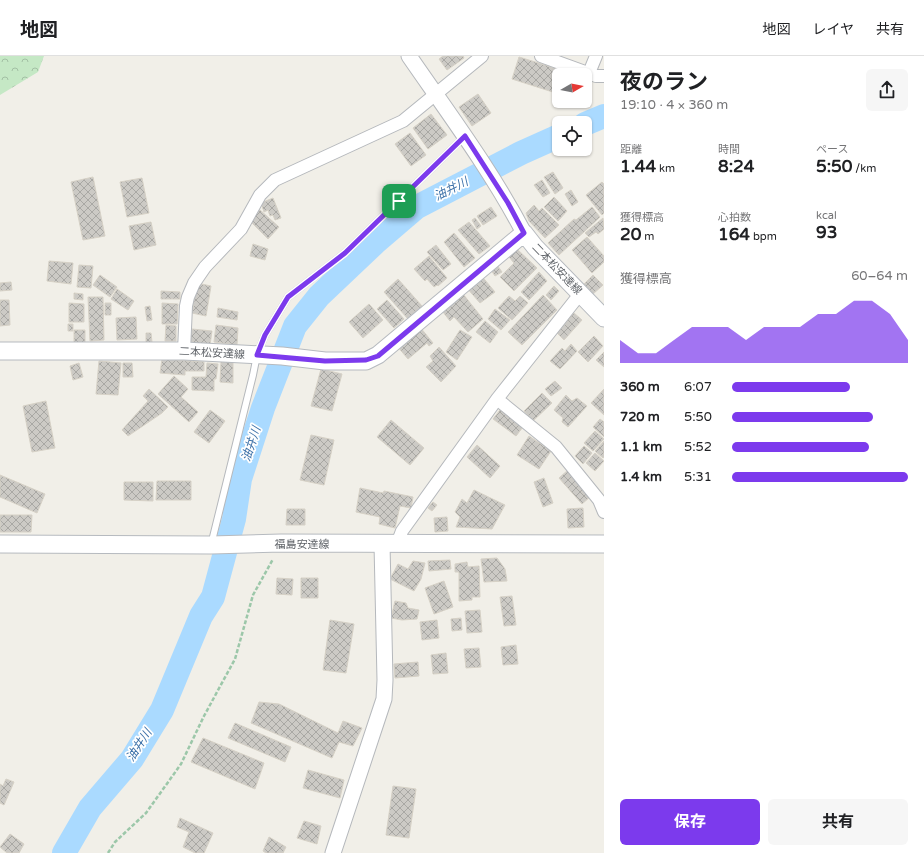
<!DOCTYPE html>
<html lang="ja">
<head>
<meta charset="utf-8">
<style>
	:root { --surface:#fff; --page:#f6f6f6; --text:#202124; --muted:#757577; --line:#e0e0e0; --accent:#7c3aed }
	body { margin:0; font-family:"Varela Round","Noto Sans JP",sans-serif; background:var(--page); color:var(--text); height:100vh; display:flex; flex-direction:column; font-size:15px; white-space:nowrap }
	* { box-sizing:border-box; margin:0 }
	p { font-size:13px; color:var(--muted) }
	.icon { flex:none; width:22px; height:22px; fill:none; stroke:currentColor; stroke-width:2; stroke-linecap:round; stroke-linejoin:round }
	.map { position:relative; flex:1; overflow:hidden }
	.details { display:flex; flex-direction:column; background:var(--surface); width:320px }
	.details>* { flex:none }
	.needle { width:26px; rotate:81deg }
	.tools { position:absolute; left:552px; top:12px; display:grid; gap:8px }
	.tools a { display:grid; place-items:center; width:40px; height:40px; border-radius:6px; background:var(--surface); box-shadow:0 1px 3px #0004; font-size:20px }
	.pin { position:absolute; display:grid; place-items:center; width:34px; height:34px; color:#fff; margin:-17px; border-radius:8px; box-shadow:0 2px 6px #0006 }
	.round { display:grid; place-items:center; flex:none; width:42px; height:42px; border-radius:6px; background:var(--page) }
	.head { display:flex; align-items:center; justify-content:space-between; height:68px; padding:0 16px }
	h1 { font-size:22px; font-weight:700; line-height:30px }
	.stats { display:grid; grid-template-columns:repeat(3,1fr); gap:6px; height:68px; padding:4px 16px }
	.stats div { display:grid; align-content:center }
	.stats b { font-size:17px; font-weight:700 }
	.stats small { font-size:11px; font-weight:400 }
	.stats p { font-size:11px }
	.chart { height:112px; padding:8px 16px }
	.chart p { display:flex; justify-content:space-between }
	.chart svg { width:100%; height:72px; margin-top:4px; fill:var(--accent); opacity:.7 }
	.button { display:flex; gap:8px; margin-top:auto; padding:8px 16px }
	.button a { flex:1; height:46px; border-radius:6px; background:var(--accent); color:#fff; font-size:16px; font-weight:700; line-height:46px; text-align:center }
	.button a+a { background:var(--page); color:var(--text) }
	ul { padding:0 16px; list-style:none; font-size:13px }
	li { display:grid; grid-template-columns:64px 48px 1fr; align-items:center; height:30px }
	li i { height:10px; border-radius:5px; background:var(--accent) }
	header { display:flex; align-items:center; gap:24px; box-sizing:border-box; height:56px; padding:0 20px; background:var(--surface); border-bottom:1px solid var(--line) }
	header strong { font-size:19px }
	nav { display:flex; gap:22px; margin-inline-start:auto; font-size:14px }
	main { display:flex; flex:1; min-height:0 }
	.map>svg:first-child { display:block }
	.forest { fill:url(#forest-crowns) }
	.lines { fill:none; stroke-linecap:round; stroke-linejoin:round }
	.river { stroke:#aadaff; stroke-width:24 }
	.building { fill:url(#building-cross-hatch); stroke:#d6d1c6 }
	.service-casing { stroke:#b5b8bc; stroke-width:8 }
	.minor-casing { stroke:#b5b8bc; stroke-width:14 }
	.tertiary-casing { stroke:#b5b8bc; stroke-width:17 }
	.secondary-casing { stroke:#b6babf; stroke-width:19 }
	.path { stroke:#9cc7a9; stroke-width:2.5; stroke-dasharray:4 2; stroke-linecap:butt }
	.service { stroke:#fff; stroke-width:6 }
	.minor { stroke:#fff; stroke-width:12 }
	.tertiary { stroke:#fff; stroke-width:15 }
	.secondary { stroke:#fff; stroke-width:17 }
	.route-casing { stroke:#fff; stroke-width:8 }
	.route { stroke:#7c3aed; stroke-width:5 }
	.labels { text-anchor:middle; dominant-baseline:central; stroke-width:3.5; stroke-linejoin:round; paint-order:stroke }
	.street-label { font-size:11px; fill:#5f6368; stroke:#fff }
	.water-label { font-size:12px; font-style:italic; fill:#4174aa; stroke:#fff }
</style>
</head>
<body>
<header>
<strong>地図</strong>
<nav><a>地図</a><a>レイヤ</a><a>共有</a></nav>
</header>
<main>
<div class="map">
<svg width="604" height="797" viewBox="0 0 604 797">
	<defs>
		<pattern id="forest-crowns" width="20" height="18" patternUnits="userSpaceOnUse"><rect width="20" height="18" fill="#c5e8c5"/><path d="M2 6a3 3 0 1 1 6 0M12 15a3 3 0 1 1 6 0" fill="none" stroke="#a3c0a4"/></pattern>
		<pattern id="building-cross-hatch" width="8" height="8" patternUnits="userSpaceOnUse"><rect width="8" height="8" fill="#cccac5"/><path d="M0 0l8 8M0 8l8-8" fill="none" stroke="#a9a8a4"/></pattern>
	</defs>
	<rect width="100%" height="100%" fill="#f1efe8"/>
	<path class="forest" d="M0 0H44L38 16 0 39Z"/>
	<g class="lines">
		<path class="river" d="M585 68 604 60
			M64 797 90 752 132 703 162 654 201 560 213 541 234 463 240 423 263 352 295 270 319 240 375 187 417 151 521 97 559 80"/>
	</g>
	<path class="building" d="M443 0H463L464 2 447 14 439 3Z
		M519 1 568 16V19H559V38L512 23Z
		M478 38 491 57 472 70 459 51Z
		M431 58 447 79 428 93 413 72Z
		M410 77 426 99 411 110 395 88Z
		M553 116 563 132 555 138 544 121Z
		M93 121 105 180 83 184 71 126Z
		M142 122 149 157 127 161 120 126Z
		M542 124 550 137 543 141 534 129Z
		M602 126 604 128V157L602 159 586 139Z
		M571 134 578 146 572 150 565 138Z
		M554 141 567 155 558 165 544 151Z
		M273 142 281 162 275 164 273 159 270 160 268 154 264 156 261 147Z
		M534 149 539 155 542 152 559 169 545 182 529 165 526 157Z
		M491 151 497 160 483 169 477 160Z
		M592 151 600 161 559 199 548 187 574 163 576 164Z
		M260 154 279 171 268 183 250 165Z
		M475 162 481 170 477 173 472 164Z
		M603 162 604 173 598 178 596 176 589 181 585 177Z
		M151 166 156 189 134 194 129 170Z
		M469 166 490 190 479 198 458 174Z
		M454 177 475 202 464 211 444 186Z
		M587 181 604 200V206L592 217 572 194Z
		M253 188 268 193 265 204 250 200Z
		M436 189 451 208 443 214 427 196Z
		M517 193 537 212 514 235 500 221 514 207 509 201Z
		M429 200 447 222 438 230 437 229 434 231 427 223 425 225 414 213Z
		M49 205 73 207 71 228 47 225Z
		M495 206 502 216 495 220 489 211Z
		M79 209 93 210 91 232 77 231Z
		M539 216 547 225 529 244 521 236Z
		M480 218 495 236 480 247 466 231Z
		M100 219 117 231 110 241 93 229Z
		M593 219 603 229 593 238 584 228Z
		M398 223 422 250 408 263 384 236Z
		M11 226 12 234 0 235V227Z
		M197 227 211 230 206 260 192 257Z
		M554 230 559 235 551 244 546 239Z
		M117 233 134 245 128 254 111 243Z
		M161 235 180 236V243H161Z
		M74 237 83 238V244L74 243Z
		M463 238 483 263 468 276 454 261 450 265 443 256Z
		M543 239 557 254 522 289 508 276Z
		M509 240 515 245 520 240 528 247 512 264 498 252Z
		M88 241H103L104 284 90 285Z
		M0 244H9L10 269 0 270Z
		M387 244 404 263 394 272 377 253Z
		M69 247 84 248V266H69Z
		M105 247H111V259H105Z
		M162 247 178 248 177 268H162Z
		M369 248 383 264 363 282 349 266Z
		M150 250 152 264 147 265 145 251Z
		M218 252 238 256 237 264 217 261Z
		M495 253 510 264 501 274 488 263Z
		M574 257 582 264 564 284 557 277Z
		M136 261 137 283 117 284 116 262Z
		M485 265 498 276 490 287 476 276Z
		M68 268H73V275H68Z
		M166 269 176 270V285H165Z
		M216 269 238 272 237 289 214 286Z
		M420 271 433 287 429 290 427 287 408 303 397 290Z
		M192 273 212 275 210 289 190 287Z
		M74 274H85V287H74Z
		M460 274 472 281 457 304 446 296Z
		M146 277H151L152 286 146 287Z
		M594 280 603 290 588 306 578 296Z
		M571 288 577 295 560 313 550 305 562 292 565 295Z
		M439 291 456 310 441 326 426 311 433 305 430 300Z
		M604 296V311L596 304Z
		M162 303 204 306V315H185V319L160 317Z
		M99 305 121 307 118 339 96 338Z
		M221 306H233V327L220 326Z
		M79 307 83 321 73 324 70 310Z
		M123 307H132L133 321H123Z
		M207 307 218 308 216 323H214V335L192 334V321H206Z
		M321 313 342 318 332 355 311 350Z
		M174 320 188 333 181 341 198 356 189 366 158 338Z
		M555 325 562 332 551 340 545 333Z
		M149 333 168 351 162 357 128 380 122 374 148 345 143 340Z
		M604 333V359L591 347Z
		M542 337 552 347 533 365 524 355Z
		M566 339 572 345 577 342 587 350 568 371 562 366 563 362 554 354Z
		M46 345 55 392 32 396 23 350Z
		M210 354 225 365 209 387 194 376Z
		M500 354 523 371 516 380 493 363Z
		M600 363 604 366V381L593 371Z
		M391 364 424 392 410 409 377 381Z
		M595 375 604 383 593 395 584 387Z
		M311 379 334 384 324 429 300 424Z
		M529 380 551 395 539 413 517 399Z
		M604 385V401L603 402 595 395Z
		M477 389 500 410 490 422 467 401Z
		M584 390 592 397 583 408 575 400Z
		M595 397 604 405 595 415 586 407Z
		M568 414 591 440 582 448 559 422Z
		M0 419 45 438 37 457 0 441Z
		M544 422 553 447 543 451 534 426Z
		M157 425H191V444H156Z
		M124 426H153V445L124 444Z
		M360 432 383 437 384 435 413 441 411 452 400 450 395 472 379 468 380 461 356 456Z
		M474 434 505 449 492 473 456 471 460 461 455 456 462 443 467 447Z
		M433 446 437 449 432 455 428 452Z
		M583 452 584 471 568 472 567 453Z
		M287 453H305V469H286Z
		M0 459H32L31 476H0Z
		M447 461 448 475 435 476 434 462Z
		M497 502 505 513 507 525 484 526 481 503Z
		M450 504 451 513 429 515 428 505Z
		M413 505 425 507 421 523 414 535 390 523 398 508 408 513Z
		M467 506 468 511 479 510 480 541H472V544L459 545V516H455V508Z
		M277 522 293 523 292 539 276 538Z
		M301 522H318V542H301Z
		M444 525 453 551 434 558 425 532Z
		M512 540 516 569 504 570 500 541Z
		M395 545 406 547 408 552 419 554 417 563 402 564 391 562Z
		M480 554 482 576 467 577 465 555Z
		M461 562 462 574 452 575 451 563Z
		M330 564 354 568 346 617 323 614Z
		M437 564 439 582 422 584 420 566Z
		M516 589 518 608 503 609 501 591Z
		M479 592 481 611 466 612 464 593Z
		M446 597 448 617 433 618 431 599Z
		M418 606 419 620 395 622 394 608Z
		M259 646 279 648 338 677 343 665 362 672 353 690 339 686 332 702 251 667Z
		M235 667 291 691 285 706 228 682Z
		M203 682 264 707 255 733 191 706Z
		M308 714 344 724 340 742 303 732Z
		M6 723 14 726 4 749 0 747V728L3 730Z
		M393 730 416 733 409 782 386 779Z
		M180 762 213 777 204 797H195L183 791 189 776 177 771Z
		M304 765 321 770 317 788 297 782Z
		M10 778 24 788 19 797H7L0 791Z
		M269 781 286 791 283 797H266L263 795Z"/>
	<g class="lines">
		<defs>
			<path id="service" d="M211 489 253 319 257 299 265 279 288 241 345 197 465 80"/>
			<path id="minor" d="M541 0 596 20H604
				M589 17 596 0
				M184 295 186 250 188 241 194 227 205 211 241 173 260 139 275 124 403 65 482 0
				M497 343 556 391 599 444 604 456
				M397 488 402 475 497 343 580 238"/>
			<path id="tertiary" d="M409 0C449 58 491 114 524 177
				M333 797 384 643 385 624 382 488"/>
			<path id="secondary" d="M0 295H184L282 300 325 305H366L378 299 524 177 535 191 604 262
				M0 488 211 489 281 487 604 488"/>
		</defs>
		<use href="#service" class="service-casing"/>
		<use href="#minor" class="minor-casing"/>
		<use href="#tertiary" class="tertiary-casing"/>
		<use href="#secondary" class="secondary-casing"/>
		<path class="path" d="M108 797 115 786 146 757 181 708 204 660 235 603 253 539 273 503"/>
		<use href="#service" class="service"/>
		<use href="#minor" class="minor"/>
		<use href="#tertiary" class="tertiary"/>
		<use href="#secondary" class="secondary"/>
	</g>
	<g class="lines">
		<defs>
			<path id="route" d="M465 80 508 147 524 177 378 300 366 304 325 305 257 299 265 279 288 241 345 197Z"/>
		</defs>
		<use href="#route" class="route-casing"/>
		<use href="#route" class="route"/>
	</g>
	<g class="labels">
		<g class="street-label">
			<text transform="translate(557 213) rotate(46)">二本松安達線</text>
			<text transform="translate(212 297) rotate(3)">二本松安達線</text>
			<text x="302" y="488">福島安達線</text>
		</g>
		<g class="water-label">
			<text transform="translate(451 133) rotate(-27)">油井川</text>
			<text transform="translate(251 388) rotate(-72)">油井川</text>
			<text transform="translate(139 689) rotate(-57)">油井川</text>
		</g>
	</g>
</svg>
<div class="tools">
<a><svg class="needle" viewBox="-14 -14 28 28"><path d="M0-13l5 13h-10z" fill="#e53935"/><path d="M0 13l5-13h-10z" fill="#757577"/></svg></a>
<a><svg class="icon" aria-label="locate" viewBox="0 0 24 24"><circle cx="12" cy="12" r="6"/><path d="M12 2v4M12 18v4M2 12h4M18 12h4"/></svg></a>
</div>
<div class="pin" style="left:399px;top:145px;background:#1e9e55"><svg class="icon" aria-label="arrive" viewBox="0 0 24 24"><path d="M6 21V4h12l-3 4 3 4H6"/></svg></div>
</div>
<section class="details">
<div class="head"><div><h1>夜のラン</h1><p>19:10 · 4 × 360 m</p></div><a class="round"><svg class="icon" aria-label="share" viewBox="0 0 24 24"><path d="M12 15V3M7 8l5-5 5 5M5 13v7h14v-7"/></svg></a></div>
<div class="stats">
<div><p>距離</p><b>1.44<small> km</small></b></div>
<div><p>時間</p><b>8:24</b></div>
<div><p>ペース</p><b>5:50<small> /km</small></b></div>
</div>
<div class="stats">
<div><p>獲得標高</p><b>20<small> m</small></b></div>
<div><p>心拍数</p><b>164<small> bpm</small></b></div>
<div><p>kcal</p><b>93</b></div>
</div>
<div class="chart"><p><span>獲得標高</span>60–64 m</p>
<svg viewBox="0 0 160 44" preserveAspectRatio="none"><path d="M0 44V30L10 38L20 38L30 30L40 22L50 22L60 22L70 30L80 22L90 22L100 22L110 14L120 14L130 6L140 6L150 14L160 30V44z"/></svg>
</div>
<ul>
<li><b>360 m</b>6:07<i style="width:67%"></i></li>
<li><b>720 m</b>5:50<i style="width:80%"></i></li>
<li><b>1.1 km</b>5:52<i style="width:78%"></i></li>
<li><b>1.4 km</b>5:31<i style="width:100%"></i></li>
</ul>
<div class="button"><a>保存</a><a>共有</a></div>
</section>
</main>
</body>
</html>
